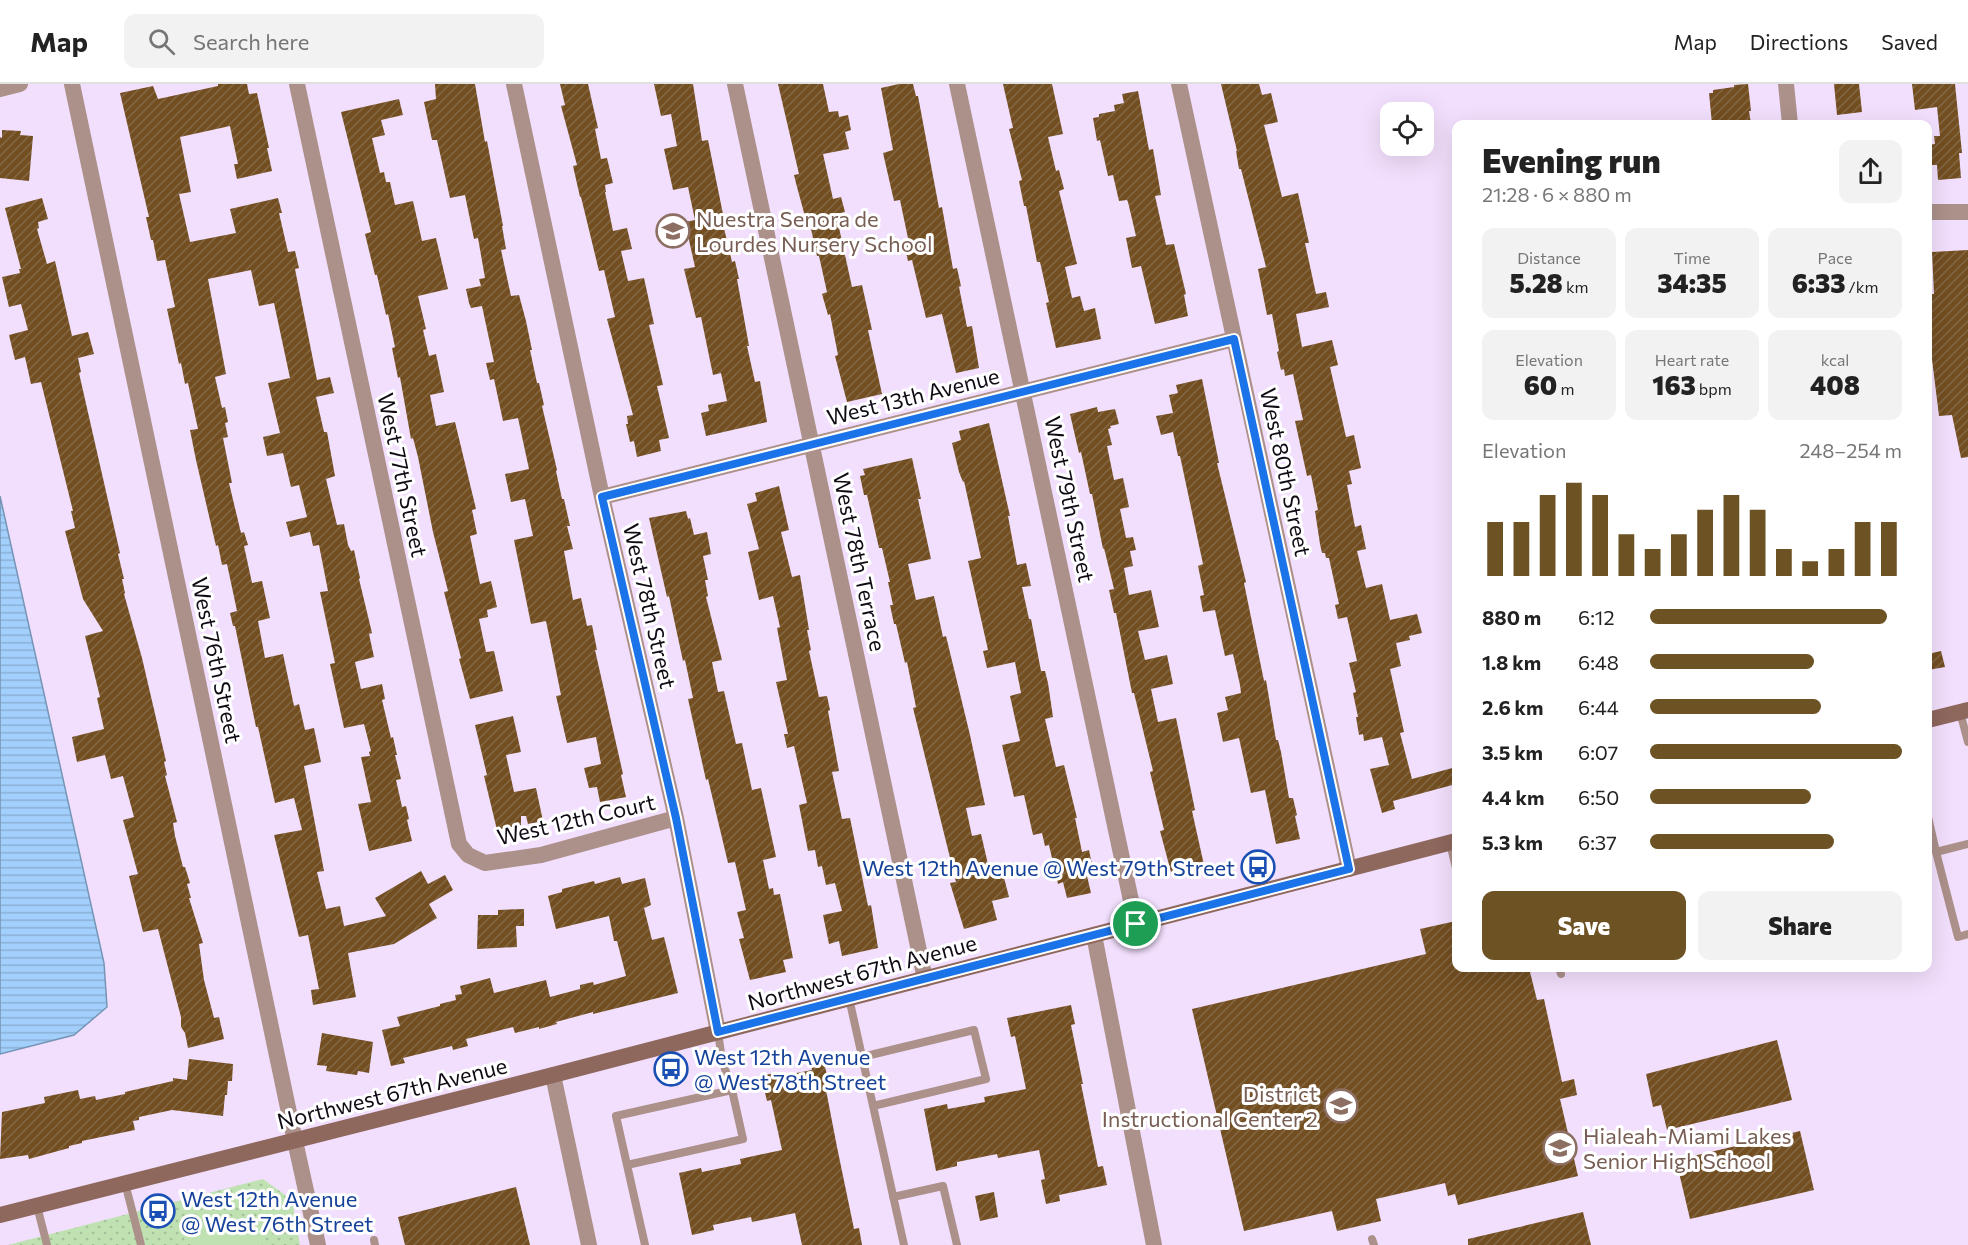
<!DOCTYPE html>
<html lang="en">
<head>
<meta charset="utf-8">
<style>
	:root { --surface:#fff; --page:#f2f2f2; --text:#222; --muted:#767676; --line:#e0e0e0; --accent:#6d5224 }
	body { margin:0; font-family:Commissioner,sans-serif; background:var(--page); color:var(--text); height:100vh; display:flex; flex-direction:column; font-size:22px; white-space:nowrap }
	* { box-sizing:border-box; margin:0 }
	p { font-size:20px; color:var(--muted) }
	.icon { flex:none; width:33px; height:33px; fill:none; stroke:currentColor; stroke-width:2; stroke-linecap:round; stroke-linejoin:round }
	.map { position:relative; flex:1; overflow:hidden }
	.panel { position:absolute; left:1452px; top:36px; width:480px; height:852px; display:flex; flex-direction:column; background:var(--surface); border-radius:12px; box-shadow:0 6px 24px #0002 }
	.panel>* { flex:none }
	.controls { position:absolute; left:1380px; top:18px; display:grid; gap:12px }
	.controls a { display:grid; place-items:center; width:54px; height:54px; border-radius:12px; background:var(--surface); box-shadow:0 6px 24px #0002; font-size:30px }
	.pin { position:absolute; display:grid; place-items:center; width:51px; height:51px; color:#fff; margin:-26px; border:3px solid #fff; border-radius:50%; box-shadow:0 2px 6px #0007 }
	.round { display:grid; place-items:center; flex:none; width:63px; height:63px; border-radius:12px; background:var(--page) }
	.overview { display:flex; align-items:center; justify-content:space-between; height:102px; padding:0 30px }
	h1 { font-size:33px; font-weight:800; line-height:45px }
	.metrics { display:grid; grid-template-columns:repeat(3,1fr); gap:9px; height:102px; padding:6px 30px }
	.metrics div { display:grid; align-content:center; border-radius:12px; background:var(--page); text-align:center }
	.metrics b { font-size:26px; font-weight:800 }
	.metrics small { font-size:16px; font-weight:400 }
	.metrics p { font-size:16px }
	.chart { height:168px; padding:12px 30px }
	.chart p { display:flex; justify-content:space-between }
	.chart svg { width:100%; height:108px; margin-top:6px; stroke:var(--accent); stroke-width:6 }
	.cta { display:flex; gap:12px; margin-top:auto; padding:12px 30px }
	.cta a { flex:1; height:69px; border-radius:12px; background:var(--accent); color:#fff; font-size:24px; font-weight:800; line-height:69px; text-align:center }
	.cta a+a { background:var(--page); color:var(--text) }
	ul { padding:0 30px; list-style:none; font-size:20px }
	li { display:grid; grid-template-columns:96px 72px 1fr; align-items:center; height:45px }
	li i { height:15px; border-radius:8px; background:var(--accent) }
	header { display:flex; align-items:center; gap:36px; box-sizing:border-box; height:84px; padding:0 30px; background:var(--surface); border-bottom:2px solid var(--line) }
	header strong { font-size:28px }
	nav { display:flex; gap:33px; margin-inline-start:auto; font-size:21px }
	.search { width:420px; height:54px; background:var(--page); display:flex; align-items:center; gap:15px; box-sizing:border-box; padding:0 21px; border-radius:12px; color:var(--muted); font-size:22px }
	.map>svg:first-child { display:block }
	.park { fill:url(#park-dots) }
	.pitch { fill:#c0e2b3 }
	.water { fill:url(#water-rules); stroke:#7694b6; stroke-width:1.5 }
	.building { fill:url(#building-hatch) }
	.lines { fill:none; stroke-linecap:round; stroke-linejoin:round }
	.service { stroke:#ac908a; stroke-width:8 }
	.minor { stroke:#ac908a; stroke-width:16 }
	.tertiary { stroke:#ac908a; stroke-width:16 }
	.secondary { stroke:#8e675d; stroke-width:16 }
	.route-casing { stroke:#fff; stroke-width:12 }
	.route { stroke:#1a73e8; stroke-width:8 }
	.labels { text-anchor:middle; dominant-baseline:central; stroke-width:6; stroke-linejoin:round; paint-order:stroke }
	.education-label { font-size:22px; fill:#785e54; stroke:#fff; text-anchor:start }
	.street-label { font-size:22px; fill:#100a14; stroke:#fff }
	.transit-label { font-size:22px; fill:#164399; stroke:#fff; text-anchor:start }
</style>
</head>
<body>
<header>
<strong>Map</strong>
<div class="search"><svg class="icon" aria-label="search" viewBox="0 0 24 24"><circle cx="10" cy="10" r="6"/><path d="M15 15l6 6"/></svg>Search here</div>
<nav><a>Map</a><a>Directions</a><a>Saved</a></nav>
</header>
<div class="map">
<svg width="1968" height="1161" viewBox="0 0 1968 1161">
	<defs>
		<pattern id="park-dots" width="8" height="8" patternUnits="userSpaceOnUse" patternTransform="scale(1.5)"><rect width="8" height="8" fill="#c0e2b3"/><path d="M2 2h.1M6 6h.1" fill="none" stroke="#a4c199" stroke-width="1.8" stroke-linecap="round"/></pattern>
		<pattern id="water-rules" width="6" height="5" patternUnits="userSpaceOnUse" patternTransform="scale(1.5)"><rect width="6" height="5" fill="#a2cffb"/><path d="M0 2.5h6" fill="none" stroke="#8ab0d6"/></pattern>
		<pattern id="building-hatch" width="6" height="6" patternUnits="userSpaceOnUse" patternTransform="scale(1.5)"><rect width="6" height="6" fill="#724e20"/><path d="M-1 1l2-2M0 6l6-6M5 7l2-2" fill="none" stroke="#836846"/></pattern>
	</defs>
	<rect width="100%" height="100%" fill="#f2dffd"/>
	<path class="park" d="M263 1095 292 1116 300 1161H8Z"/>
	<path class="pitch" d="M256 1136 262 1161H195L193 1150Z"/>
	<path class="water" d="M0 412 104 879 107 923 74 951 0 970Z"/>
	<path class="building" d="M218 0H247L249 10 257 9 269 64H267L272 87 237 95 234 80H238L230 42 180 53 191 108 179 110 190 158 236 149 230 125 278 114 282 129H279L288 168 295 167 299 184 295 185 317 296 330 293 334 309 316 313 324 348H327L335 392 326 395 337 441 344 440 348 461 351 467 354 466 360 494 359 495 372 549 369 550 374 573 355 578 361 605 382 600 385 615 382 616 391 654 393 653 397 671H395L401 695 396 696 402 723 406 722 409 735 407 736 412 757 369 767 358 720 371 718 361 673 370 672 369 668 371 667 364 640 344 644 330 580 335 579 320 508 328 507 319 461 313 462 310 448 290 453 286 438 307 433 299 401 291 403 283 369 267 372 263 353 280 349 268 299 290 294 274 219 259 222 251 186 208 195 226 290 215 293 222 324 225 323 228 338 225 339 228 353 223 354 232 399H229L241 449 244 448 248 461 244 462 252 499 262 497 270 534 258 537 265 574 283 570 294 622 299 620 305 646 314 644 321 678 304 682 324 787 317 788 326 825 340 822 344 842 386 832 375 814 421 787 428 800 445 791 453 806 429 820 437 834 394 860 348 869 356 913 313 921 311 906 319 905 308 851 299 853 274 751 302 746 294 714 275 719 258 643H256L235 542H233L230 529 237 527 227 480 222 481 218 461 216 462 196 376 190 346 198 345 188 299 185 300 181 279 179 280 167 225 175 223 165 176 157 177 153 156H151L146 133H149L120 9 153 2 158 15 218 2Z
		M435 0H475L485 58 487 57 503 142H502L506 165 501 166 511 212 519 211 526 237 532 266H530L537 299H539L544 321 542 322 557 386 556 387 562 415H564L570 442H567L573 465 564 467 573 516 581 514 587 542 592 541 597 566H595L623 690 621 691 626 713 600 718 597 703 589 704 584 684 601 680 596 653 567 659 556 612 561 611 546 537 531 540 514 456 533 452 525 415 511 418 505 390 529 385 518 334 503 337 494 295 490 296 486 279 494 278 482 222 471 224 469 219 466 205 481 202 479 195 485 194 478 154 474 155 465 111 450 114 437 56H432L424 18 436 15Z
		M560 0H588L598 44 595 45 601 75 607 74 613 99 605 101 606 108H605L613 147 627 144 632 165 621 167 628 197 644 194 654 240 649 241 663 301 657 302 669 354 659 356 661 367 637 373 634 357 630 358 626 340H628L627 332 633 331 607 235 615 233 604 186 599 187 581 113H580L573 82 577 81 561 22 565 21Z
		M654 0H693L702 57 708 56 725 140H723L732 178 735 177 739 195H737L749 262H747L755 298 760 297 767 338 706 352 701 329 709 327 708 321 727 317 721 289 713 291 701 233 696 234 684 185 695 183 685 138 695 136 688 103 673 106 664 65 677 62 671 30 661 32Z
		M778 0H823L829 28 838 27 839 33 848 31 851 46 845 48 849 65 823 70 833 115 841 113 845 128 836 130 852 203 862 201 872 246H868L882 310 847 318 835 272 838 271 830 230 828 231 822 210 827 208 819 172H817L809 136H806L797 103 794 91 799 90Z
		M899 0H913L916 12H918L939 124 942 123 953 185 957 184 961 202 959 203 967 243 972 242 979 284 956 289 942 230 926 234 912 176 908 177 904 160 909 159 900 116 894 117 883 69 893 66 881 4Z
		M1003 0H1052L1063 50 1048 53 1056 87 1059 86 1064 105 1059 107 1077 180 1065 183 1072 214 1080 212 1084 227 1095 224 1101 255 1056 264 1046 219 1049 218 1040 178H1037L1026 122H1024L1019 97 1022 96 1009 45 1013 44Z
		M1221 0H1259L1262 11 1271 9 1278 38 1264 41 1282 113 1298 109 1309 159H1305L1316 210 1326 208 1329 223 1296 230 1302 263 1332 256 1338 281 1330 283 1346 353 1354 351 1361 384 1349 387 1352 400 1347 401 1355 443 1361 441 1366 465 1357 467 1366 504 1382 500 1390 536 1417 530 1422 549 1409 552 1410 556 1396 559 1401 582 1390 585 1404 648 1400 649 1412 695 1456 683V700L1393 717 1395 725 1382 729 1370 685 1389 681 1382 653 1364 657 1363 650 1359 651 1356 633H1358L1353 609 1356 608 1349 579 1357 577 1347 533 1338 535 1335 521 1339 520 1329 474H1326L1325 469H1322L1320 460 1315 427 1318 426 1311 391 1307 392 1295 337 1303 336 1293 290 1285 292 1284 285 1281 286 1277 268 1279 267 1272 230 1267 231 1258 185 1266 183 1241 85H1239L1236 67H1237Z
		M1748 0 1751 27H1749L1751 40H1712L1709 9H1713V6L1734 3V1Z
		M1834 0H1859L1862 28 1837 31Z
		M1912 0H1955L1962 69H1959L1961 94 1938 96 1937 81H1928V61L1935 60 1934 52H1940L1937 23 1915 26Z
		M1138 7 1149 66 1153 65 1161 111 1155 112 1166 161 1174 160 1186 210 1184 211 1188 232 1155 240 1141 182 1132 184 1126 154 1136 152 1128 118 1127 116 1119 117 1113 91 1108 92 1100 56 1097 57 1093 34 1099 33V30L1115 27 1114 21 1124 19 1122 10Z
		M399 15 403 31 381 36 385 51 372 54 380 89 384 88 386 98H390L395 121 413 117 422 157 436 154 448 205 418 212 426 245 423 246 429 272 436 270 444 308 430 311 436 342 455 338 476 425 472 426 477 450 470 452 480 500 491 497 497 523 487 526 488 533 479 535 486 568 494 567 503 607 470 615 459 575 461 574 444 508 448 507 433 448 418 373 413 354 411 355 400 293 398 294 392 264 395 263 388 230 386 231 377 191H375L365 150 371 148 341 28Z
		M2 46 21 47 20 51 33 52 29 97 0 94V53L2 54Z
		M42 114 48 135 38 138 39 144 37 145 47 180 55 177 72 252 88 248 94 270 78 274 81 288 79 289 120 469 118 470 124 495H122L125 509 124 510 142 574 166 677 164 678 167 691 165 692 177 738 173 739 175 752 183 783H185L190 799 187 800 191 814H189L203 859 199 860 204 896 214 934 219 933 224 955 188 964 185 949 181 943V933L158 845 143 848 129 792 138 790 123 736 134 733 123 692 111 695 105 671 77 678 72 653 104 645 97 614 100 613 85 552 103 547 83 515 65 447 75 444 71 427H73L41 298 31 300 25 273 15 276 9 251 28 246 21 220 9 223 2 193 20 189 19 185H21L5 124Z
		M1968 166V373L1961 374 1952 331 1939 332 1931 267H1928V210H1934L1932 168Z
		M1202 295 1219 379H1217L1246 498 1244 499 1264 597 1266 596 1276 656H1278L1281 668 1289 714H1293L1297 731 1295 732 1300 755 1276 760 1265 706 1251 709 1239 654 1223 658 1217 629 1228 626 1225 613 1241 609 1240 601 1233 570 1225 572 1215 526 1203 528 1200 512 1204 511 1198 482 1203 480 1180 372H1178L1173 348 1161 351 1156 332 1173 329 1169 311 1178 309 1176 301Z
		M1097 323 1098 328 1115 325 1119 340 1110 342 1111 344 1108 345 1112 361 1107 362 1114 396 1123 394 1129 423 1120 425 1126 454 1133 453 1136 466 1130 467 1133 482 1124 484 1129 511 1151 506 1159 543 1138 547 1145 576 1167 571 1173 600 1151 605 1158 638 1176 634 1195 726 1192 727 1204 781 1171 788 1160 747 1164 746 1150 688 1153 687 1134 609H1132L1116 529H1114L1109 506 1114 505 1104 464 1103 465 1092 410H1090L1081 368 1079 369 1070 330Z
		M989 339 1010 432H1008L1017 481 1026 479 1031 502 1022 503 1029 535H1031L1041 587H1045L1048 599 1053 633 1045 635 1056 683 1064 681 1077 734H1075L1082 768 1089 766 1094 790 1087 792 1091 809 1067 814 1063 798 1058 800 1049 761 1045 762 1042 749 1033 751 1024 711 1014 713 1002 661 1020 657 1010 612 1021 609 1015 578 987 584 983 567 988 566 968 477 981 474 964 397 963 398 959 388 952 359 961 356 959 347Z
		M912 374 921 415H918L931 475 908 480 916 516 934 512 943 553 946 552 970 651 985 721 966 724 972 752 981 750 990 789 1002 786 1009 813 992 817 997 836 964 845 950 799 956 798 913 624 916 623 907 578 905 579 896 540H894L890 521H893L888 498H890L882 464H879L867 411H864L860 392 865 391 863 385Z
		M779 402 789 446 781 448 792 493 800 491 809 546H807L811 566 809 567 819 613 827 612 830 626 828 627 839 687 832 688 842 735 850 734 868 822 871 821 878 864 842 872 839 857 829 860 823 831 842 827 835 799 826 801 822 782 818 783 815 766 808 767 799 721 807 719 794 662 787 664 784 650H788L776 598 787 596 777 544 780 543 773 512 759 516 748 468 759 465 747 420 757 417 755 409Z
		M686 427 688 435 690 434 694 451 707 448 711 470 703 472 708 496H705L708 512 706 513 722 576 712 578 718 608 724 607 736 660 742 659 752 706 761 704 776 773 763 776 769 805 773 804 774 811 780 810 793 874 783 876 786 888 750 896 739 855 744 854 737 828 746 826 735 778 728 779 708 695 706 696 688 615 693 614 685 576 683 577 669 512 667 513 649 434Z
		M1941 567 1945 583 1928 586V570Z
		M513 632 521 668 506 671 514 708 536 704 543 737 528 740 526 732H521V741L497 746 484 692 487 691 475 641Z
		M620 793 622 800 645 794 651 821 644 824 652 856 664 853 678 909 593 930V928L556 938 557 940 539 945V943L515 949 513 943 466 955 468 962 453 966 452 962 403 974 405 979 391 982 382 946 400 942 397 933 440 922V920L456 916 455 911 462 910 460 902 490 894 494 909 546 896 550 913 580 905V901L593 898 594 901 626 892 617 857H614L609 832 556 845 548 812 562 808V805L594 797 595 800Z
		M524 825V842H516L517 863 477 865 478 831H498V826Z
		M1456 837V884H1529L1537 916 1544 915 1562 998 1574 995 1577 1011 1560 1015 1578 1092 1458 1121 1455 1110 1448 1112 1445 1099 1376 1115 1381 1137 1337 1147 1332 1127 1244 1147 1192 925 1426 870 1420 845Z
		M1071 921 1075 940 1071 941 1083 1000H1081L1098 1083 1103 1082 1107 1101 1059 1111 1060 1117 1046 1120 1041 1096 1045 1095 1039 1066 998 1074 997 1070 957 1078V1082L936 1087 924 1025 947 1020 948 1025 985 1018 984 1013 1026 1005 1015 952 1011 953 1007 934Z
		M322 949 373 958 369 989 358 987 357 991 326 987 327 982 317 981Z
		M1777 956 1792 1016 1667 1046 1661 1021 1653 1023 1646 990Z
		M189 975 233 980 232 997H228L227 1011H225L223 1032 172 1026 139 1033V1036L133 1037 135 1046 82 1057V1059L69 1062V1064L29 1075 28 1071 0 1075 2 1028 45 1019 44 1013 78 1006 80 1015 95 1012 96 1016 125 1010V1008L173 997V994L187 996Z
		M824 978 830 1005 826 1006 837 1063 854 1145 859 1144 862 1161H802L795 1129 752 1138 751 1133 713 1141 714 1146 692 1151 679 1089 701 1084 702 1088 741 1080 740 1075 782 1066 771 1016 767 1017 761 992 775 989 776 993 812 986 811 981Z
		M1800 1047 1814 1106 1690 1135 1676 1076Z
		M516 1103 530 1161H405L398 1133Z
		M994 1108 998 1133 980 1137 975 1112Z
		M1583 1128 1591 1161H1468V1155Z"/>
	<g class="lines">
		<path class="service" d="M1960 628 1968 658
			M1928 733 1936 768 1968 760
			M1450 759 1456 784
			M1936 768 1958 853 1968 850
			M1559 884 1561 890
			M849 914 904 1161
			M718 948 722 976 732 1006
			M862 973 974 946 986 995 873 1022
			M627 1081 743 1055 732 1006 616 1032 645 1161
			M125 1099 141 1161
			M893 1113 943 1102 957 1161
			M37 1122 47 1161
			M1372 1155 1374 1161
			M374 1156 375 1161"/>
		<path class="minor" d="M297 0 459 760 468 771 485 779 541 771 676 734
			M514 0 602 413 676 734 718 948
			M735 0 925 895
			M957 0 1136 840
			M1179 0 1349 785
			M1786 0 1790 40
			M0 5 20 0
			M1928 128H1968
			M602 413 1234 255
			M1094 851 1154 1161
			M295 1057 318 1161"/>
		<path class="tertiary" d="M72 0 295 1057
			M553 991 589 1161"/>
		<path class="secondary" d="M1928 636 1968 626
			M0 1131 553 991 1456 757"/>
	</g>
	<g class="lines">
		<defs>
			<path id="route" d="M1234 255 1349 785 718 948 676 734 602 413Z"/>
		</defs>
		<use href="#route" class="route-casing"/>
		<use href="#route" class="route"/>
	</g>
	<defs>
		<symbol id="school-ring" viewBox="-11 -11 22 22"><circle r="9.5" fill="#fff" stroke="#8d6e63" stroke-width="1.5"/><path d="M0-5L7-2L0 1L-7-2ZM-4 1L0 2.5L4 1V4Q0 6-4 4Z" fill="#8d6e63"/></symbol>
		<symbol id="bus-ring" viewBox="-11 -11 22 22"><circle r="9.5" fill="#fff" stroke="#1a4fb4" stroke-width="1.5"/><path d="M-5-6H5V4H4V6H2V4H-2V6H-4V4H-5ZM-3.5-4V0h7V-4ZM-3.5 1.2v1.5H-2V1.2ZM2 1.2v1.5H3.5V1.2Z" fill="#1a4fb4"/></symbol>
	</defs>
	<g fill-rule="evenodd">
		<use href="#school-ring" x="654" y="128" width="38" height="38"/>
		<use href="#bus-ring" x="1239" y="764" width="38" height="38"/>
		<use href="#bus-ring" x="652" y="966" width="38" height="38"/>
		<use href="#school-ring" x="1322" y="1003" width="38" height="38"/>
		<use href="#school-ring" x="1541" y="1045" width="38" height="38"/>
		<use href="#bus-ring" x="139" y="1108" width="38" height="38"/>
	</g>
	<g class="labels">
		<g class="education-label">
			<text x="696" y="134">Nuestra Senora de<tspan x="696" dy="25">Lourdes Nursery School</tspan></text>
			<text x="1318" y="1009" text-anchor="end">District<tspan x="1318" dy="25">Instructional Center 2</tspan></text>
			<text x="1583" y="1051">Hialeah-Miami Lakes<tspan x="1583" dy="25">Senior High School</tspan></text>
		</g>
		<g class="street-label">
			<text transform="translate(913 312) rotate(-14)">West 13th Avenue</text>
			<text transform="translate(1286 388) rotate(78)">West 80th Street</text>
			<text transform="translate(403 391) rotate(78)">West 77th Street</text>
			<text transform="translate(1070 415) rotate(78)">West 79th Street</text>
			<text transform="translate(860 478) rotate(78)">West 78th Terrace</text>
			<text transform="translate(650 522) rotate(77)">West 78th Street</text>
			<text transform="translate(217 576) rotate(78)">West 76th Street</text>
			<text transform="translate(576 735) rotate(-13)">West 12th Court</text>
			<text transform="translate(862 888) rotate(-15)">Northwest 67th Avenue</text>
			<text transform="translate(392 1009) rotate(-14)">Northwest 67th Avenue</text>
		</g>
		<g class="transit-label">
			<text x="1235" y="783" text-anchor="end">West 12th Avenue @ West 79th Street</text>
			<text x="694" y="972">West 12th Avenue<tspan x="694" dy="25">@ West 78th Street</tspan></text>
			<text x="181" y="1114">West 12th Avenue<tspan x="181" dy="25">@ West 76th Street</tspan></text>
		</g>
	</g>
</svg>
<div class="controls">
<a><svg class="icon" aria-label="locate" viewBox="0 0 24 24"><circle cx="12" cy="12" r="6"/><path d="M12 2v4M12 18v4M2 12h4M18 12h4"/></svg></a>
</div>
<div class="pin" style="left:1136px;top:840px;background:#1e9e55"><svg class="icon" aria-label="arrive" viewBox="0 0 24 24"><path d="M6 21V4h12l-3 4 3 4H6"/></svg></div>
<section class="panel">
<div class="overview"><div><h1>Evening run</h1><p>21:28 · 6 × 880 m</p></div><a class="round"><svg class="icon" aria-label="share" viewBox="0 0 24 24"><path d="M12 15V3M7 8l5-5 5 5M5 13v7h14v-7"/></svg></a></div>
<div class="metrics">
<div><p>Distance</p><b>5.28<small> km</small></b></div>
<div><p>Time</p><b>34:35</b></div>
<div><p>Pace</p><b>6:33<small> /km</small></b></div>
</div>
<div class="metrics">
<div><p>Elevation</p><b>60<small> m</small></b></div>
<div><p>Heart rate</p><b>163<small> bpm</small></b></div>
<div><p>kcal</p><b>408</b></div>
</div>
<div class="chart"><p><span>Elevation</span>248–254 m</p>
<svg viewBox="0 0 160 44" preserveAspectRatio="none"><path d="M5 44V22M15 44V22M25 44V11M35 44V6M45 44V11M55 44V27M65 44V33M75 44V27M85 44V17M95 44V11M105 44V17M115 44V33M125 44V38M135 44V33M145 44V22M155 44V22"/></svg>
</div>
<ul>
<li><b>880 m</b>6:12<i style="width:94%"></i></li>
<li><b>1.8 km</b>6:48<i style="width:65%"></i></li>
<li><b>2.6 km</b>6:44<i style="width:68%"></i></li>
<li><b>3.5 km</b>6:07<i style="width:100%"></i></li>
<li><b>4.4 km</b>6:50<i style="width:64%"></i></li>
<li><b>5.3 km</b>6:37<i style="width:73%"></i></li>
</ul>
<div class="cta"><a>Save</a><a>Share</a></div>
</section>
</div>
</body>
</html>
